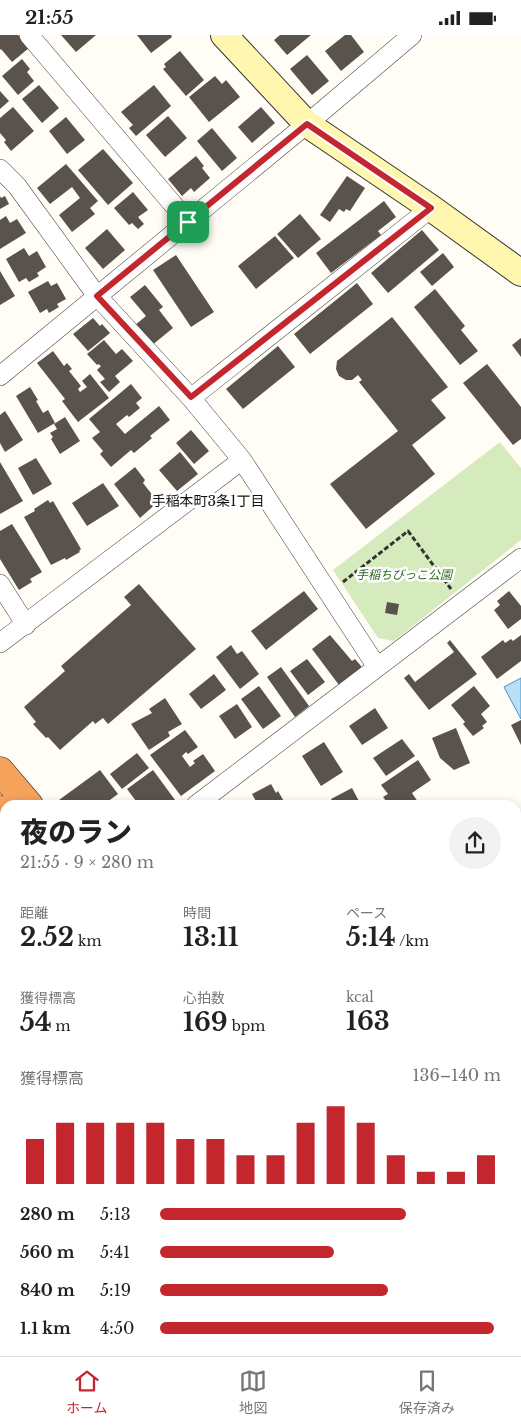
<!DOCTYPE html>
<html lang="ja">
<head>
<meta charset="utf-8">
<style>
	:root { --surface:#fff; --page:#f2f2f2; --text:#222; --muted:#767676; --line:#e0e0e0; --accent:#c4262e }
	body { margin:0; font-family:"Libre Baskerville","Noto Sans JP",serif; background:var(--page); color:var(--text); height:100vh; display:flex; flex-direction:column; font-size:19px; white-space:nowrap }
	* { box-sizing:border-box; margin:0 }
	p { font-size:16px; color:var(--muted) }
	.icon { flex:none; width:28px; height:28px; fill:none; stroke:currentColor; stroke-width:2; stroke-linecap:round; stroke-linejoin:round }
	.map { position:relative; flex:1; overflow:hidden }
	.panel { position:absolute; left:0px; top:765px; width:521px; height:556px; display:flex; flex-direction:column; background:var(--surface); border-radius:15px 15px 0 0; box-shadow:0 2px 8px #0003 }
	.panel>* { flex:none }
	.pin { position:absolute; display:grid; place-items:center; width:42px; height:42px; color:#fff; margin:-21px; border-radius:10px; box-shadow:0 2px 8px #0006 }
	.round { display:grid; place-items:center; flex:none; width:52px; height:52px; border-radius:26px; background:var(--page) }
	.head { display:flex; align-items:center; justify-content:space-between; height:85px; padding:0 20px }
	h1 { font-size:28px; font-weight:800; line-height:38px }
	.metrics { display:grid; grid-template-columns:repeat(3,1fr); gap:8px; height:85px; padding:5px 20px }
	.metrics div { display:grid; align-content:center }
	.metrics b { font-size:25px; font-weight:800 }
	.metrics small { font-size:14px; font-weight:400 }
	.metrics p { font-size:14px }
	.chart { height:140px; padding:10px 20px }
	.chart p { display:flex; justify-content:space-between }
	.chart svg { width:100%; height:90px; margin-top:5px; stroke:var(--accent); stroke-width:6 }
	ul { padding:0 20px; list-style:none; font-size:16px }
	li { display:grid; grid-template-columns:80px 60px 1fr; align-items:center; height:38px }
	li i { height:12px; border-radius:6px; background:var(--accent) }
	.status { display:flex; justify-content:space-between; align-items:center; height:35px; padding:0 25px; background:var(--surface); direction:ltr }
	.status svg { height:14px; fill:currentColor }
	.menu { display:flex; justify-content:space-around; align-items:center; height:70px; border-top:1px solid var(--line); background:var(--surface); font-size:14px; color:var(--muted) }
	.menu a { display:grid; justify-items:center; gap:2px }
	.menu .on { color:var(--accent) }
	.map>svg:first-child { display:block }
	.green { fill:#d5ebbd }
	.pitch { fill:#e6f2cf }
	.water { fill:#b9e0f7; stroke:#3f96cf }
	.lines { fill:none; stroke-linecap:round; stroke-linejoin:round }
	.river { stroke:#b9e0f7; stroke-width:38 }
	.building { fill:#5a524d }
	.lane-casing { stroke:#444; stroke-width:10 }
	.street-casing { stroke:#444; stroke-width:20 }
	.secondary-casing { stroke:#333; stroke-width:28 }
	.primary-casing { stroke:#222; stroke-width:29 }
	.highway-casing { stroke:#222; stroke-width:29 }
	.path { stroke:#333; stroke-width:3; stroke-dasharray:5 2.5; stroke-linecap:butt }
	.lane { stroke:#fff; stroke-width:9 }
	.street { stroke:#fff; stroke-width:19 }
	.secondary { stroke:#fff6b0; stroke-width:26 }
	.primary { stroke:#f9d66b; stroke-width:28 }
	.highway { stroke:#f5a25d; stroke-width:28 }
	.route-casing { stroke:#fff; stroke-width:10 }
	.route { stroke:#c4262e; stroke-width:6 }
	.labels { text-anchor:middle; dominant-baseline:central; stroke-width:5; stroke-linejoin:round; paint-order:stroke }
	.park-label { font-size:12px; font-style:italic; fill:#2f6b1f; stroke:#fff }
	.neighbourhood-label { font-size:14px; fill:#111; stroke:#fff }
</style>
</head>
<body>
<div class="status"><b>21:55</b><svg viewBox="0 0 49 12"><path d="M0 12V9h3v3zM5 12V6h3v6zM10 12V3h3v9zM15 12V0h3v12zM26 1h20v11H26zM47 4h2v5h-2z"/></svg></div>
<div class="map">
<svg width="521" height="1321" viewBox="0 0 521 1321">
	<rect width="100%" height="100%" fill="#fffdf5"/>
	<path class="green" d="M500 407 521 433V505L394 606 378 603 333 535Z"/>
	<path class="pitch" d="M521 832V1101L516 1103V834Z"/>
	<path class="water" d="M521 643V684L504 652Z"/>
	<g class="lines">
		<path class="river" d="M516 1254 521 1253"/>
	</g>
	<path class="building" d="M0 0H18L29 13 12 27 1 14 0 15Z
		M61 0H96L76 17Z
		M137 0H171L172 2 151 18Z
		M280 0H311L287 20 274 5Z
		M345 0H351L364 17 341 36 325 16Z
		M180 16 204 45 186 61 163 34 166 32 164 29Z
		M307 20 329 46 312 60 290 34Z
		M22 24 30 34 27 37 34 46 18 60 2 41Z
		M215 41 222 49 226 45 240 62 209 87 189 62Z
		M39 50 59 73 42 88 22 64Z
		M154 50 171 71 136 101 129 93 133 90 121 77Z
		M0 56 9 66 0 74Z
		M13 72 34 96 11 116 4 107 6 105 0 98V83Z
		M261 72 275 88 252 108 238 92Z
		M168 81 187 103 165 122 146 100Z
		M66 82 85 105 67 119 49 96Z
		M212 93 237 123 222 136 197 106Z
		M103 114 133 148 108 170 78 135Z
		M196 121 204 131 202 133 210 143 194 157 191 153 182 161 168 144Z
		M66 129 98 166 90 173 95 179 72 197 59 180 80 163 72 152 50 169 37 153Z
		M347 141 365 153 350 176 346 174 344 177 339 174 330 187 320 180Z
		M133 157 148 175 138 182 144 189 138 194 132 188 129 190 114 173Z
		M0 161 1 163 5 161 9 169 0 174Z
		M384 166 396 182 378 196 381 200 331 238 316 218Z
		M300 179 321 204 298 223 277 199Z
		M6 181 10 188 17 184 26 198 0 214V185Z
		M107 194 125 215 103 234 85 213Z
		M422 195 439 215 388 258 371 238Z
		M275 201 294 223 256 254 238 231Z
		M24 213 29 221 37 216 46 232 37 238 39 241 29 247 26 243 19 247 6 224Z
		M443 218 454 232 432 251 420 237Z
		M176 220 214 277 191 292 153 235Z
		M0 236 15 261 0 270Z
		M48 246 51 251 57 248 66 264 57 269 59 272 49 278 47 274 40 278 28 257Z
		M357 248 373 269 310 319 294 299Z
		M145 250 163 272 159 275 173 293 151 311 134 291 146 281 130 262Z
		M435 254 465 291 461 295 478 316 460 330 414 272Z
		M392 282 448 352 431 365 446 383 412 410 435 439 366 494 330 449 398 396 359 347 362 345 358 340 352 345H346L339 341 336 334 337 326Z
		M93 283 100 291 102 289 110 298 88 316 73 299Z
		M521 303V322L512 310Z
		M104 305 116 319 122 314 133 326 115 341 120 347 109 357 100 347 105 344 97 335 101 331 98 329 97 330 87 319Z
		M278 311 295 332 243 374 226 354Z
		M53 316 64 331 67 328 72 334 69 336 81 351 78 354 80 357 87 352 82 346 90 339 109 363 78 387 62 366 65 364 37 328Z
		M487 329 521 372V404L513 410 463 348Z
		M131 349 142 363 136 368 140 373 129 382 127 380 116 389 125 399 159 371 170 385 150 401 152 403 134 418 131 415 111 432 100 419 103 416 92 403 100 397 89 384Z
		M30 352 38 365 36 366 43 378 48 375 55 388 38 398 16 361Z
		M5 376 23 405 5 417 0 408V380Z
		M65 382 80 406 60 419 51 404 53 402 50 398 57 394 54 389Z
		M191 395 209 416 194 429 176 408Z
		M180 417 198 439 177 456 159 435Z
		M36 423 52 449 33 460 18 433Z
		M0 427 23 466 0 479Z
		M135 432 145 445 143 448 158 467 140 483 114 449Z
		M103 448 119 471 87 491 72 468Z
		M48 465 50 468 53 466 81 514 79 516 80 517 66 525 65 523 51 530 24 482 35 476 34 474Z
		M12 489 42 537 30 544 32 547 19 555 0 524V496Z
		M139 549 196 614 108 689 103 683 95 689 93 686 60 715 48 702 46 703 33 689 36 687 24 672 65 636 61 631 131 570 124 562Z
		M304 556 318 574 266 615 251 596Z
		M509 556 521 571V584L508 594 494 575 500 570 497 566Z
		M387 567 399 569 397 580 385 578Z
		M330 600 352 626 355 624 361 631V634L339 650 312 614Z
		M521 600V626L497 644 481 622 503 605 505 608 511 604 513 606Z
		M450 605 477 639 429 675 404 643 409 639 415 647 454 617 447 608Z
		M231 610 237 619 242 616 259 639 240 654 216 622Z
		M307 624 325 647 308 660 290 636Z
		M281 632 309 671 295 682 267 642Z
		M214 639 226 655 201 674 189 659Z
		M259 651 281 681 263 694 241 664Z
		M474 651 490 671 481 679 487 687 482 691 484 693 473 701 463 689 465 687 451 670Z
		M165 663 182 689 168 697 170 701 149 715 131 689 152 678 149 674Z
		M237 669 252 692 235 704 219 681Z
		M375 673 388 693 362 710 349 691Z
		M521 685V710L511 690Z
		M456 693 470 728 454 735 440 723 432 703Z
		M185 695 198 712 188 719 186 717 182 721 190 732 195 728 193 726 203 719 215 736 181 761 150 720Z
		M402 704 415 721 386 741 373 723Z
		M324 707 343 737 321 751 302 721Z
		M137 718 149 733 122 754 110 739Z
		M418 725 431 745 412 758 420 770H389L383 762 388 759 381 750Z
		M100 735 118 759 103 770H62L59 765Z
		M153 735 178 769 176 770H153L151 767 147 770H139L127 754Z
		M271 749 276 758 278 756 286 770H258L252 759Z
		M352 753 361 770H334L331 764Z
		M1 821 5 826V890L0 894V822Z
		M0 1089 5 1099V1126L3 1128 5 1138 0 1140Z
		M5 1171V1200L2 1202 0 1198V1174Z
		M521 1185V1224L516 1225V1186Z
		M85 1316H160L162 1320 87 1321Z
		M207 1316H245L248 1321H202L201 1320Z"/>
	<g class="lines">
		<defs>
			<path id="lane" d="M0 1219 3 1217"/>
			<path id="street" d="M29 0 188 187
				M0 134 17 151 97 261 191 363 242 425 377 632
				M0 341 307 89 412 0
				M191 363 431 173
				M0 549 26 590
				M0 608 242 425
				M196 770 521 523
				M0 915 5 911
				M516 1134 521 1132
				M0 1155 5 1152
				M516 1277 521 1275
				M6 1321 16 1316"/>
			<path id="secondary" d="M224 0 307 89 431 173 521 238"/>
			<path id="primary" d="M421 1321 428 1316"/>
			<path id="highway" d="M0 736 29 770
				M0 775 5 781
				M470 1316 475 1321
				M501 1316 505 1321"/>
		</defs>
		<use href="#lane" class="lane-casing"/>
		<use href="#street" class="street-casing"/>
		<use href="#secondary" class="secondary-casing"/>
		<use href="#primary" class="primary-casing"/>
		<use href="#highway" class="highway-casing"/>
		<path class="path" d="M343 547 408 496 451 554
			M516 1234 521 1233"/>
		<use href="#lane" class="lane"/>
		<use href="#street" class="street"/>
		<use href="#secondary" class="secondary"/>
		<use href="#primary" class="primary"/>
		<use href="#highway" class="highway"/>
	</g>
	<g class="lines">
		<defs>
			<path id="route" d="M307 89 431 173 191 362 97 261Z"/>
		</defs>
		<use href="#route" class="route-casing"/>
		<use href="#route" class="route"/>
	</g>
	<g class="labels">
		<g class="park-label">
			<text x="404" y="539">手稲ちびっこ公園</text>
		</g>
		<g class="neighbourhood-label">
			<text x="208" y="466">手稲本町3条1丁目</text>
		</g>
	</g>
</svg>
<div class="pin" style="left:188px;top:187px;background:#1e9e55"><svg class="icon" aria-label="arrive" viewBox="0 0 24 24"><path d="M6 21V4h12l-3 4 3 4H6"/></svg></div>
<section class="panel">
<div class="head"><div><h1>夜のラン</h1><p>21:55 · 9 × 280 m</p></div><a class="round"><svg class="icon" aria-label="share" viewBox="0 0 24 24"><path d="M12 15V3M7 8l5-5 5 5M5 13v7h14v-7"/></svg></a></div>
<div class="metrics">
<div><p>距離</p><b>2.52<small> km</small></b></div>
<div><p>時間</p><b>13:11</b></div>
<div><p>ペース</p><b>5:14<small> /km</small></b></div>
</div>
<div class="metrics">
<div><p>獲得標高</p><b>54<small> m</small></b></div>
<div><p>心拍数</p><b>169<small> bpm</small></b></div>
<div><p>kcal</p><b>163</b></div>
</div>
<div class="chart"><p><span>獲得標高</span>136–140 m</p>
<svg viewBox="0 0 160 44" preserveAspectRatio="none"><path d="M5 44V22M15 44V14M25 44V14M35 44V14M45 44V14M55 44V22M65 44V22M75 44V30M85 44V30M95 44V14M105 44V6M115 44V14M125 44V30M135 44V38M145 44V38M155 44V30"/></svg>
</div>
<ul>
<li><b>280 m</b>5:13<i style="width:72%"></i></li>
<li><b>560 m</b>5:41<i style="width:51%"></i></li>
<li><b>840 m</b>5:19<i style="width:67%"></i></li>
<li><b>1.1 km</b>4:50<i style="width:98%"></i></li>
</ul>
</section>
</div>
<nav class="menu">
<a class="on"><svg class="icon" aria-label="home" viewBox="0 0 24 24"><path d="M3 11l9-7 9 7M6 9v11h12V9"/></svg>ホーム</a>
<a><svg class="icon" aria-label="map" viewBox="0 0 24 24"><path d="M3 6l6-2 6 2 6-2v14l-6 2-6-2-6 2zM9 4v14M15 6v14"/></svg>地図</a>
<a><svg class="icon" aria-label="saved" viewBox="0 0 24 24"><path d="M7 4h10v16l-5-4-5 4z"/></svg>保存済み</a>
</nav>
</body>
</html>
